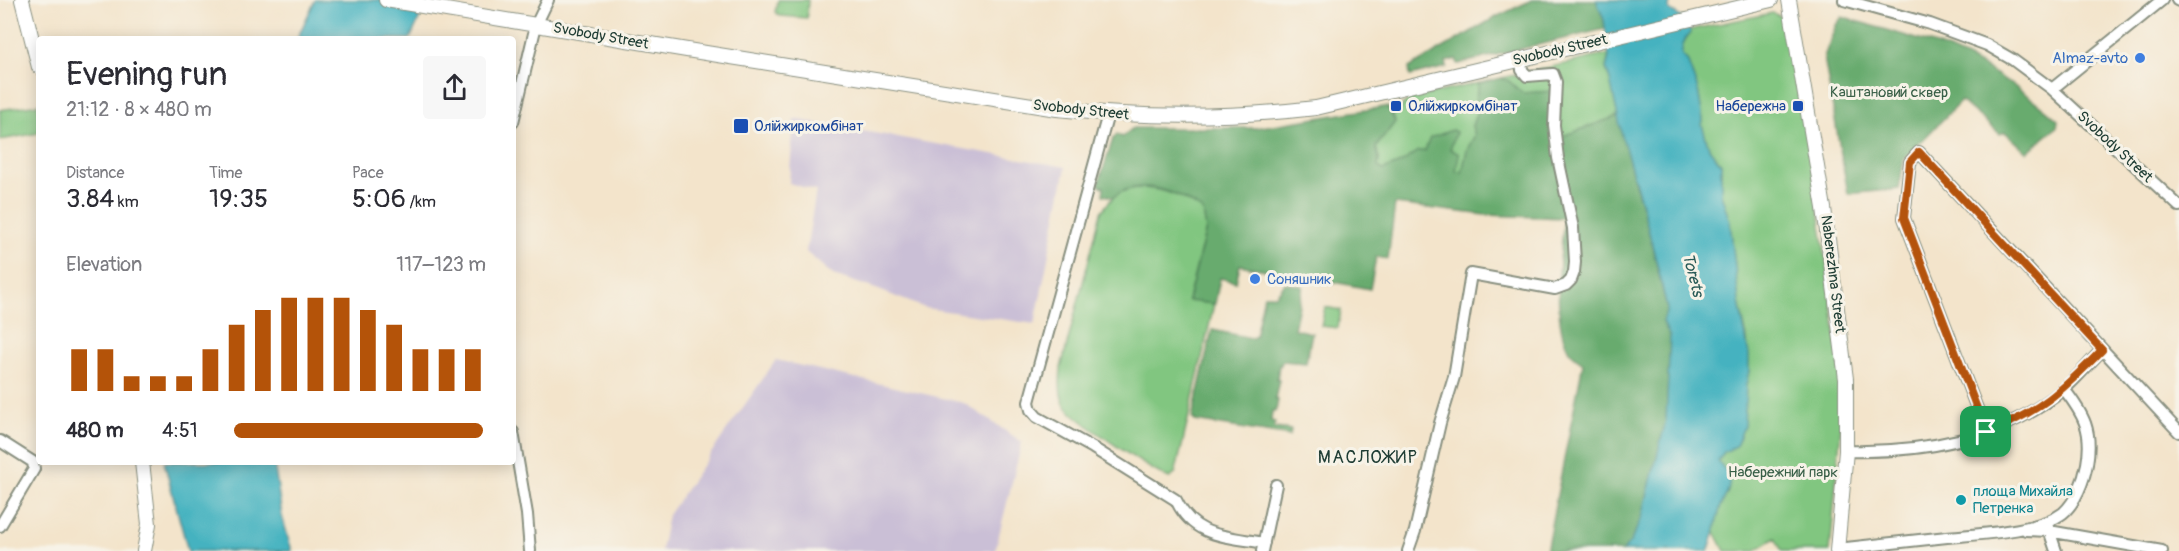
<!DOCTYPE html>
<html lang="en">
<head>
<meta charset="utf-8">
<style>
	:root { --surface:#fff; --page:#f7f7f7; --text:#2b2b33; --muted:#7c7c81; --accent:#b45309 }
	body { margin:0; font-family:Pangolin,sans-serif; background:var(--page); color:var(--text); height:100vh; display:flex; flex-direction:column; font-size:22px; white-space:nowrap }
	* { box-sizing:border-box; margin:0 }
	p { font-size:20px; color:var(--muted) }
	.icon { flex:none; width:33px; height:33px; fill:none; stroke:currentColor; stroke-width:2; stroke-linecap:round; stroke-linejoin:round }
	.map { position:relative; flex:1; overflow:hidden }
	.sheet { position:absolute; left:36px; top:36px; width:480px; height:429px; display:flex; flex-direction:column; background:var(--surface); border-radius:6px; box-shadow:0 3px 15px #0003 }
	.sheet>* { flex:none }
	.pin { position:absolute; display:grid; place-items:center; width:51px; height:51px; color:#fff; margin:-26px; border-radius:12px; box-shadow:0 3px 9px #0006 }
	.round { display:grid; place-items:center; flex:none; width:63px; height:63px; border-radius:6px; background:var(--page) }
	.overview { display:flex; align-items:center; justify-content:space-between; height:102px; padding:0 30px }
	h1 { font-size:33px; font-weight:600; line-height:45px }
	.metrics { display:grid; grid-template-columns:repeat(3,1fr); gap:9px; height:102px; padding:6px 30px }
	.metrics div { display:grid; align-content:center }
	.metrics b { font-size:26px; font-weight:600 }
	.metrics small { font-size:16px; font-weight:400 }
	.metrics p { font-size:16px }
	.chart { height:168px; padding:12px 30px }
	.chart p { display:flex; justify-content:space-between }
	.chart svg { width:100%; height:108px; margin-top:6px; stroke:var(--accent); stroke-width:6 }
	ul { padding:0 30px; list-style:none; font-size:20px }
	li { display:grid; grid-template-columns:96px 72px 1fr; align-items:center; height:45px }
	li i { height:15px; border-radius:8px; background:var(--accent) }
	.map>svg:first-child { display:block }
	.industrial { fill:#cabfd6 }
	.green { fill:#81c680; stroke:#50825a; stroke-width:1.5 }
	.forest { fill:#68ab6e; stroke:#447451; stroke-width:1.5 }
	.water { fill:#44b2c0; stroke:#32787a; stroke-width:1.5 }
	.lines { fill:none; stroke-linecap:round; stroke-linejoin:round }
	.minor-casing { stroke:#899080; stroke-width:14 }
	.major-casing { stroke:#899080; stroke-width:16 }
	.minor { stroke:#fff; stroke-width:10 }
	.major { stroke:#fff; stroke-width:14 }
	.route-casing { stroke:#fff; stroke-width:12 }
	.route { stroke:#b45309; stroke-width:8 }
	.shop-dot { fill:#3f7fe0; stroke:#f7f3e8; stroke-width:2 }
	.transit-dot { fill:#1a4fb4; stroke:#f7f3e8; stroke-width:2 }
	.culture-dot { fill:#0f9aa8; stroke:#f7f3e8; stroke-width:2 }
	.labels { text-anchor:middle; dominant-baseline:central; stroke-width:6; stroke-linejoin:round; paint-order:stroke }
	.street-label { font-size:15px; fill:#1f3d34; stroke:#f7f3e8 }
	.shop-label { font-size:15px; fill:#366cbe; stroke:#f7f3e8; text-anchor:end }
	.park-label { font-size:15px; fill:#385f47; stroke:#f7f3e8 }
	.transit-label { font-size:15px; fill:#164399; stroke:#f7f3e8; text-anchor:start }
	.culture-label { font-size:15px; fill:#0d838f; stroke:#f7f3e8; text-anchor:start }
	.water-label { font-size:16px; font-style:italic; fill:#285a57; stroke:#f7f3e8 }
	.quarter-label { font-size:18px; letter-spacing:1.5px; fill:#1f3d34; stroke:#f7f3e8 }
</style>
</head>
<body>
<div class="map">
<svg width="2179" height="551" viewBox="0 0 2179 551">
	<rect width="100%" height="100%" fill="#f7f3e8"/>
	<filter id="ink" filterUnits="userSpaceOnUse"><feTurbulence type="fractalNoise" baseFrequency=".0167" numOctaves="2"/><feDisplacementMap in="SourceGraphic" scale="12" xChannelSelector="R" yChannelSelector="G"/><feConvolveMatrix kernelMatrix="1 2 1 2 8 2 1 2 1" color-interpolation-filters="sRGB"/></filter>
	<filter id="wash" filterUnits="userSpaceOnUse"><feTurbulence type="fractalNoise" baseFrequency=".008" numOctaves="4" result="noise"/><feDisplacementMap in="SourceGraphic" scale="24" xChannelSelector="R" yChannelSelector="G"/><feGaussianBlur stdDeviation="1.35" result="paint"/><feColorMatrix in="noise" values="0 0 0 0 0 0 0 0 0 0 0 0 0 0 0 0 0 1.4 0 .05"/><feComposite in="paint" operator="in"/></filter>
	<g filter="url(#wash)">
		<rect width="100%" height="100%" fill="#f3e4cb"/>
		<path class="industrial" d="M794 119 1066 167 1035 324 925 308 876 289 833 275 806 252 816 191 789 183Z
			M776 360 964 403 1022 442 995 551H661L668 515Z"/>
		<path class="green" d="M778 0H808L807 18 780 16 775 12Z
			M1772 13 1780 16 1788 24 1817 195 1842 380 1841 426 1830 551H1782L1775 538 1754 551H1725L1714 530 1719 510 1728 491 1729 476 1718 461 1724 452 1736 446 1744 426 1746 385 1749 371 1747 337 1739 302 1730 222 1721 194V164L1709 148 1702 125 1703 120 1698 90 1687 60 1682 57C1681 49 1684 38 1691 33L1689 30Z
			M1609 54 1606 68 1610 80 1618 116 1563 136 1553 132 1552 92 1522 93 1501 78Z
			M1479 83 1475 101 1478 109 1472 126 1475 135 1467 150 1462 173 1456 172 1455 153 1450 149 1456 132 1452 130 1430 138 1425 151H1419L1401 163 1383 170 1378 167 1379 158 1376 147 1395 122 1392 111 1402 108V105L1412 98Z
			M38 104 39 133 0 140V110Z
			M1137 188C1163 188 1182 196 1203 211L1206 229 1188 300 1214 304 1182 446 1175 474 1170 478C1155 474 1071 417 1064 404 1059 393 1060 380 1061 368L1101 212C1113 196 1117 191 1137 188Z
			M1325 307 1341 310 1338 328 1321 326Z"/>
		<path class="forest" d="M1532 0H1596L1604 20 1605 29 1458 64 1456 59 1446 62 1447 67 1410 76 1409 68 1496 17Z
			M1842 17C1873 26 1905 35 1936 45 1978 60 2024 90 2058 120L2057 127 2027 152 2005 132 2000 134 1961 101 1904 159 1899 189 1848 194 1824 57 1836 25Z
			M1501 78 1509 81 1522 93 1553 91V132L1563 136 1618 116 1635 184 1644 212 1667 309 1663 322 1670 337 1666 420 1642 517 1630 543 1623 551H1546L1583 363C1578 359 1572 355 1569 351 1551 319 1561 254 1564 218L1485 215 1395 204 1388 259 1376 257 1370 289 1334 282 1324 283 1274 276 1275 272 1240 265 1236 282 1220 278 1215 304 1188 301 1206 229 1203 211C1178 192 1141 176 1113 197L1103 195 1104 187 1098 185 1113 139 1117 134 1122 137 1133 128H1255L1384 107H1388L1395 122 1376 147 1379 158 1378 167 1383 170 1401 163 1419 151H1425L1430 138 1452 130 1456 132 1450 149 1459 154 1456 172 1462 173 1467 150 1475 135 1472 126 1478 109 1475 101 1479 83Z
			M1285 283 1303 286 1294 329 1312 333 1306 363 1282 361 1281 365H1279L1277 380H1279L1275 399 1278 400 1276 411H1272L1271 421 1275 422 1274 428 1291 430 1290 436 1195 421 1192 418 1212 330 1251 338 1255 337 1264 295H1276Z"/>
		<path class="water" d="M315 0H428L410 39H297Z
			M1596 0H1670L1669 10 1686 20 1691 33C1684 37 1681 48 1682 56L1687 60 1698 90 1703 120 1702 125 1709 148 1721 164V194L1730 222 1739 302 1749 354V371L1746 385 1744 426 1736 446 1724 452 1718 461C1721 466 1728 471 1729 477 1732 488 1723 499 1720 509 1715 524 1715 537 1708 551H1623L1631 541 1642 517 1666 420 1670 337 1663 322 1667 309 1660 277 1644 212 1623 140 1610 80 1606 68 1609 57 1604 20Z
			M164 462H274L282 516 292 551H188Z"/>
	</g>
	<g filter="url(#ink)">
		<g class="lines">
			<defs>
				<path id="minor" d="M1844 0 1930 24 1987 45 2013 60 2052 89 2179 206
					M2177 0 2179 1
					M2052 89 2162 0
					M1108 114 1029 402 1031 410 1037 417 1093 448 1176 500C1194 538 1226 536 1264 543
					M513 122 536 25 548 0
					M513 432 527 514 530 551
					M1986 432 1904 218 1910 162 1919 152 2179 432
					M0 441 33 462 34 469 0 526
					M1846 451C1921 453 2003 439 2063 390 2077 378 2089 363 2102 350
					M2048 527 2056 551
					M2026 530 2049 531 2162 551
					M1837 549C1874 545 1910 541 1947 537 1978 534 2038 532 2063 513 2076 502 2084 480 2087 464 2093 431 2084 415 2064 389
					M1262 551 1276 485
					M1408 551 1415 531 1440 423 1454 377 1471 274 1555 289 1566 285 1571 280 1574 272 1575 262 1573 228 1558 158 1554 125 1556 82 1553 74 1527 76 1522 70 1521 59"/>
				<path id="major" d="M22 0 39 67
					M386 0 687 50 1057 109C1143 118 1230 118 1316 108L1771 0
					M1789 0 1824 208 1846 379V451L1837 551
					M142 462 149 524 144 551"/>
			</defs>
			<use href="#minor" class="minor-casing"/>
			<use href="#major" class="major-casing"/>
			<use href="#minor" class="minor"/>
			<use href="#major" class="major"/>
		</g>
	</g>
	<g class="lines" filter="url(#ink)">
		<defs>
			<path id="route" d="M1919 152 2102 350C2064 389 2038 414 1986 432L1904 218 1910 162Z"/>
		</defs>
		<use href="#route" class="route-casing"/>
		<use href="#route" class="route"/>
	</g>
	<g class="shop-dot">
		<circle cx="2140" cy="58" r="6"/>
		<circle cx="1255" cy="279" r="6"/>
	</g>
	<g class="transit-dot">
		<rect x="1390" y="100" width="12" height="12" rx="3"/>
		<rect x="1792" y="100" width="12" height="12" rx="3"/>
		<rect x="733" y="118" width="16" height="16" rx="3"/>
	</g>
	<circle class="culture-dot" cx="1961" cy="500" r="6"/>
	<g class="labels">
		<g class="street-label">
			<text transform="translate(601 36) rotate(10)">Svobody Street</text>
			<text transform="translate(1560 50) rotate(-13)">Svobody Street</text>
			<text transform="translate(1081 110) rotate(6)">Svobody Street</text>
			<text transform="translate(2115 147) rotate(43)">Svobody Street</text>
			<text transform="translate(1833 274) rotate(83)">Naberezhna Street</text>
		</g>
		<g class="shop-label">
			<text x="2128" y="58">Almaz-avto</text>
			<text x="1267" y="279" text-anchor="start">Соняшник</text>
		</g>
		<g class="park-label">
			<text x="1889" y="92">Каштановий сквер</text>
			<text x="1783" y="472">Набережний парк</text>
		</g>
		<g class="transit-label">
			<text x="1408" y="106">Олійжиркомбінат</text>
			<text x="1786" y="106" text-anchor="end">Набережна</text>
			<text x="754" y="126">Олійжиркомбiнат</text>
		</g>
		<g class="culture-label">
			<text x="1973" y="491">площа Михайла<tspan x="1973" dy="17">Петренка</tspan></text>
		</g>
		<g class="water-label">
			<text transform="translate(1693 275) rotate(76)">Torets</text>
		</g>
		<g class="quarter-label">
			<text x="1368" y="457">МАСЛОЖИР</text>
		</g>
	</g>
</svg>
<div class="pin" style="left:1986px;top:432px;background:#1e9e55"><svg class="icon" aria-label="arrive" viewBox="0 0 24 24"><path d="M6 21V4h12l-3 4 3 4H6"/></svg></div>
<section class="sheet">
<div class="overview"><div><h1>Evening run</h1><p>21:12 · 8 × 480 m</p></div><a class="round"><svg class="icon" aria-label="share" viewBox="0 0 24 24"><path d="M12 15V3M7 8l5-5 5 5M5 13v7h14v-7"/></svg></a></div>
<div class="metrics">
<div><p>Distance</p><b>3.84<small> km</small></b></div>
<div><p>Time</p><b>19:35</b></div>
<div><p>Pace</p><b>5:06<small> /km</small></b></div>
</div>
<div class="chart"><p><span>Elevation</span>117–123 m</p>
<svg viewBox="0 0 160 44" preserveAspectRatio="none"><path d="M5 44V27M15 44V27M25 44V38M35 44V38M45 44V38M55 44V27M65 44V17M75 44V11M85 44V6M95 44V6M105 44V6M115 44V11M125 44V17M135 44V27M145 44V27M155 44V27"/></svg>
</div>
<ul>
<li><b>480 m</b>4:51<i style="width:99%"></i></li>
</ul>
</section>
</div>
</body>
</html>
